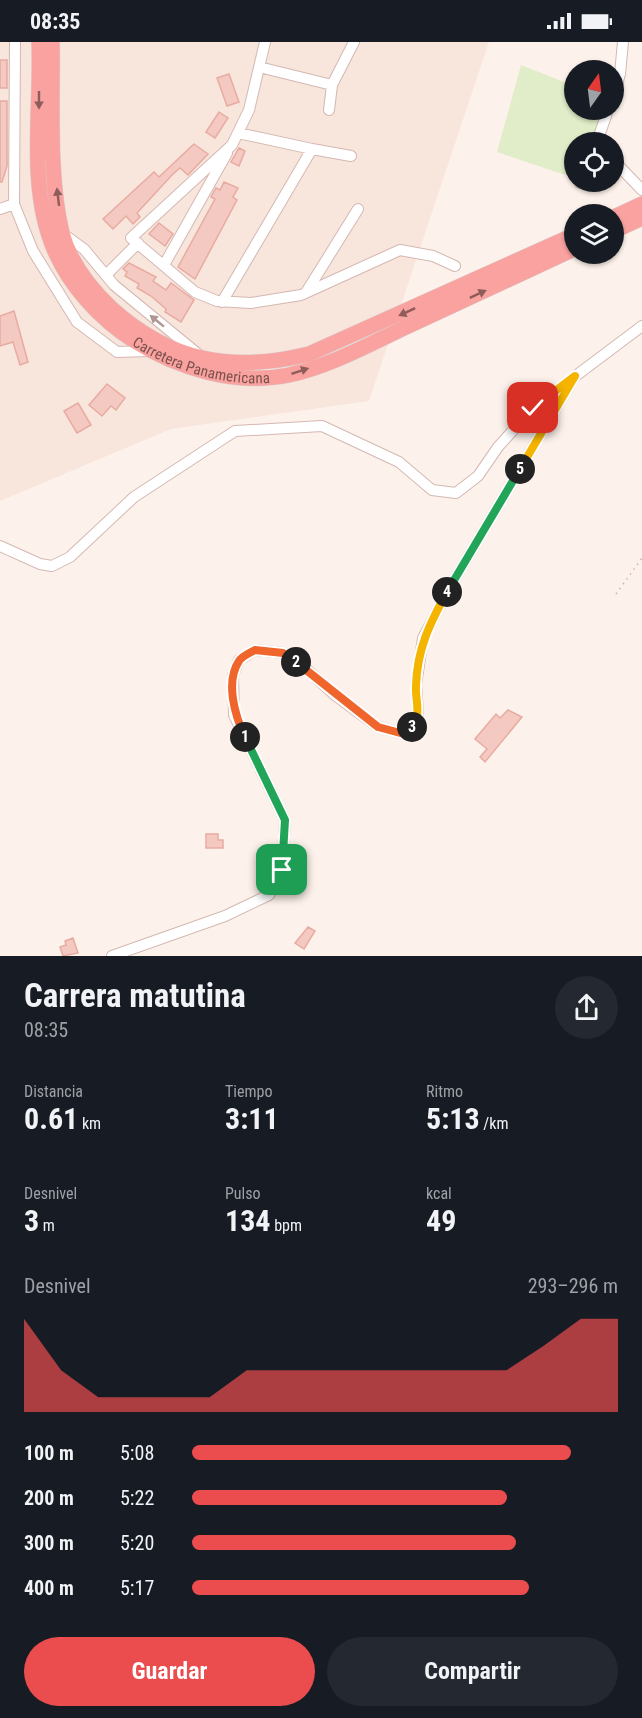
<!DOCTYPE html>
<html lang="es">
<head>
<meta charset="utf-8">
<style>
	:root { --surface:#171b24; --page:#242831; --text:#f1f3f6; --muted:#9ea1a6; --accent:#eb4d4f }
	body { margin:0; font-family:"Roboto Condensed",sans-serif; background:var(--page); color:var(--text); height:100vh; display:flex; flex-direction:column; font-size:22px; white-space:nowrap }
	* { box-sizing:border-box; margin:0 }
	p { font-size:20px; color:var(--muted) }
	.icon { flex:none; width:33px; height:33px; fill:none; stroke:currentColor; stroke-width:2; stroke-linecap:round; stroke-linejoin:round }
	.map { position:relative; height:914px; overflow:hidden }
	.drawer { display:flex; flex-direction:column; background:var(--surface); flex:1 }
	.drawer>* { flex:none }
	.needle { width:39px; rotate:14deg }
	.tools { position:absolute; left:564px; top:18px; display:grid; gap:12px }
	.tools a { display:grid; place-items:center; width:60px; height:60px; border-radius:50%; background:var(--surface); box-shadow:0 2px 4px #0004; font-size:30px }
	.pin { position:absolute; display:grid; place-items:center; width:51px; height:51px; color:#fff; margin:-26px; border-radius:12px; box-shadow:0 3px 9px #0006 }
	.km { position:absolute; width:30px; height:30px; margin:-15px; border-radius:50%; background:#222; color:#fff; font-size:16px; line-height:30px; text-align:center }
	.round { display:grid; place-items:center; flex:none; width:63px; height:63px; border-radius:32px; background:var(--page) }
	.overview { display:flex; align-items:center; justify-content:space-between; height:102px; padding:0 24px }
	h1 { font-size:33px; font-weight:700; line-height:45px }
	.stats { display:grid; grid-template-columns:repeat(3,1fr); gap:9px; height:102px; padding:6px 24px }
	.stats div { display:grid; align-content:center }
	.stats b { font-size:30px; font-weight:700 }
	.stats small { font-size:16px; font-weight:400 }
	.stats p { font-size:16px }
	.chart { height:168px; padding:12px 24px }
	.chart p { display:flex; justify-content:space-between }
	.chart svg { width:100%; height:108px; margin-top:6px; fill:var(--accent); opacity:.7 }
	.action { display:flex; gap:12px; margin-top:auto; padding:12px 24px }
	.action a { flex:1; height:69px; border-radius:36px; background:var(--accent); color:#fff; font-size:24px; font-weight:700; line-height:69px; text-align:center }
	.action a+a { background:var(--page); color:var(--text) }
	ul { padding:0 24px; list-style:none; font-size:20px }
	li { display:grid; grid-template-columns:96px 72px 1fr; align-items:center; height:45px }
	li i { height:15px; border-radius:8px; background:var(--accent) }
	.status { display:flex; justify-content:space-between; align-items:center; height:42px; padding:0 30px; background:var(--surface); direction:ltr }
	.status svg { height:16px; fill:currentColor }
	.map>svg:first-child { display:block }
	.residential { fill:#f8e5dc }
	.green { fill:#e0edc8 }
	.building { fill:#f4c9c1; stroke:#e8aba1; stroke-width:1.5 }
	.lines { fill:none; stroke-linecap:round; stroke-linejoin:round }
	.minor-casing { stroke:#d4b8b2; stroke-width:12 }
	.highway-casing { stroke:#dacecd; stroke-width:16 }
	.path { stroke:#daaca3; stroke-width:1.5; stroke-dasharray:1.5 4.5; stroke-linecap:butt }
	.minor { stroke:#fff; stroke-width:10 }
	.highway { stroke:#f9a2a0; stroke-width:15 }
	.oneway { fill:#8e5d59 }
	.oneway2 { fill:#b09794 }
	.split-1-casing { stroke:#fff; stroke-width:12 }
	.split-2-casing { stroke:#fff; stroke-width:12 }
	.split-3-casing { stroke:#fff; stroke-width:12 }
	.split-4-casing { stroke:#fff; stroke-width:12 }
	.split-5-casing { stroke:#fff; stroke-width:12 }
	.split-6-casing { stroke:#fff; stroke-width:12 }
	.split-1 { stroke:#22a559; stroke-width:8 }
	.split-2 { stroke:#f0652b; stroke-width:8 }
	.split-3 { stroke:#f0652b; stroke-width:8 }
	.split-4 { stroke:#f5b400; stroke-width:8 }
	.split-5 { stroke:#22a559; stroke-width:8 }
	.split-6 { stroke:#f5b400; stroke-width:8 }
	.labels { text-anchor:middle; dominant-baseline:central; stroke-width:6; stroke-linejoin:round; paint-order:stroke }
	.street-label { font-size:15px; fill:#7b514c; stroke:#fff7f3 }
</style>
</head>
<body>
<div class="status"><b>08:35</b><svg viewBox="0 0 49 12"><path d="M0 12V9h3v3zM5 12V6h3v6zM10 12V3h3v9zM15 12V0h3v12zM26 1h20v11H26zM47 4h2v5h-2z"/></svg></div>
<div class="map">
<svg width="642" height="914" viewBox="0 0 642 914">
	<rect width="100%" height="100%" fill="#fdf2eb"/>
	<path class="residential" d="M0 0H489L369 359 171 387 0 459Z"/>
	<path class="green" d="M521 23 574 44V68H605L593 100H574V136L497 110Z"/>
	<path class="building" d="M0 18H7V46H0Z
		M229 32 239 60 227 64 217 36Z
		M0 59H7V124L2 140H0Z
		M219 70 228 76 215 96 206 90Z
		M194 102 208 112 188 133 180 126 172 133 137 171 140 175 133 182 126 174 113 187 103 177 154 130 159 135Z
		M239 106 245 109 239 124 231 120Z
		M224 140 238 146 233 155 237 158 195 237 178 225 215 157 211 155 216 146 220 148Z
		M159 181 173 192 165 204 149 192Z
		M129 221 156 235 153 239 166 248 171 241 194 258 181 280 165 270 166 267 151 254 137 246 139 242 125 234 127 230 123 227Z
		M14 269 28 320 20 323 13 300 0 304V274Z
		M107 342 125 356 116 368 111 364 102 374 89 363Z
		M78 361 91 383 77 391 64 369Z
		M508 668 522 675 485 720 480 715 487 707 475 697 496 672 500 676Z
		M206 792H218V798H223V806H206Z
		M308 885 315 889 304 907 295 901Z
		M73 896 78 911 63 914 60 905 66 903 65 899Z"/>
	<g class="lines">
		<defs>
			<path id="minor" d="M15 0 14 162 33 209 77 280 117 310 149 309
				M265 0 249 68 232 103 131 196 195 250 217 259 251 261 301 253 400 208 433 214 455 224
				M259 25 332 43
				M614 53 620 32 623 0
				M329 68 332 43 354 0
				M597 100 608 68
				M312 107 351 114
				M614 119 642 148
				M580 141V140
				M0 167 14 162
				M62 191 84 207 114 243 198 312
				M164 223 227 111
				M106 233 138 201
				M307 249 358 167
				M222 260 312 107 238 91
				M0 504 40 522 52 524 70 515 134 455 235 389 322 384 399 420 432 448 456 451 478 434 498 405 533 366 642 284
				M112 914 225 874 269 853 282 828 285 778 234 673 233 633 239 618 255 608 283 611 303 624 336 654 378 685 404 692 415 683 418 670 416 643 423 596 447 550 575 334"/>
			<g id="highway">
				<path id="s1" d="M39 0C42 67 27 143 54 207 69 243 100 277 133 298 177 326 236 344 289 333 330 324 368 303 406 285 462 259 518 233 574 207"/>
				<path d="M52 0C53 60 48 133 62 191 70 221 89 245 111 266 171 320 232 331 309 312L574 193"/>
				<path d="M614 175 642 162"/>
				<path d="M614 189 642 176"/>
			</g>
		</defs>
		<use href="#minor" class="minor-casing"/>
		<use href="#highway" class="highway-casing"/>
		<path class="path" d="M616 552 642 516"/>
		<use href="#minor" class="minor"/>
		<use href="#highway" class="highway"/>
	</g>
	<defs><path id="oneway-solid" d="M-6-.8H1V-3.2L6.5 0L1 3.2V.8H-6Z" transform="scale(1.5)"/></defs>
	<g class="oneway">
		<use href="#oneway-solid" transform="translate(39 58) rotate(90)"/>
		<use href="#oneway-solid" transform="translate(58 155) rotate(-97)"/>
		<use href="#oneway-solid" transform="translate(478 252) rotate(-25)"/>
		<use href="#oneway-solid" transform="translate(407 270) rotate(155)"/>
		<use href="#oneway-solid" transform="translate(300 329) rotate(-18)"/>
	</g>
	<use class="oneway2" href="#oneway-solid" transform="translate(157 279) rotate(-141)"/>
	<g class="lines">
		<defs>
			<path id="split-1" d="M245 695 285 778 282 828"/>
			<path id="split-2" d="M245 695C235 674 225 640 239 619 242 614 250 611 255 608L283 611 296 620"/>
			<path id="split-3" d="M296 620 378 685 404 692 412 685"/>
			<path id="split-4" d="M412 685C422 673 415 658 416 644 417 607 430 581 447 550"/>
			<path id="split-5" d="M447 550 520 427"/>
			<path id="split-6" d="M520 427 575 334 533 366"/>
		</defs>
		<use href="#split-1" class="split-1-casing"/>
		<use href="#split-2" class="split-2-casing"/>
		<use href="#split-3" class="split-3-casing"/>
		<use href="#split-4" class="split-4-casing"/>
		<use href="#split-5" class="split-5-casing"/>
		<use href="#split-6" class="split-6-casing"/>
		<use href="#split-1" class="split-1"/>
		<use href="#split-2" class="split-2"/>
		<use href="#split-3" class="split-3"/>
		<use href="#split-4" class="split-4"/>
		<use href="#split-5" class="split-5"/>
		<use href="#split-6" class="split-6"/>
	</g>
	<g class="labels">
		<g class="street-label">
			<text stroke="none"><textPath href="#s1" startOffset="404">Carretera Panamericana</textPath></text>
		</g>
	</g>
</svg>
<div class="tools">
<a><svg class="needle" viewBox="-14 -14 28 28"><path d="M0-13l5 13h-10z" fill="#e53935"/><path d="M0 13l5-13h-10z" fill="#9ea1a6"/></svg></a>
<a><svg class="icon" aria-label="locate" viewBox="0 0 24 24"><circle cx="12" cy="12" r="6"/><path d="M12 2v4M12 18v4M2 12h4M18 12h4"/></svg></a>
<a><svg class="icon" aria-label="layers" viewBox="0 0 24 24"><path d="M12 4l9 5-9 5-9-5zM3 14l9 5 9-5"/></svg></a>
</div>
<div class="pin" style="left:282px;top:828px;background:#1e9e55"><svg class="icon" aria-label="arrive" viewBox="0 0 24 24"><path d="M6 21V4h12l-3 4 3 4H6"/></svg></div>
<div class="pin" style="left:533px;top:366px;background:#d93025"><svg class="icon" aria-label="check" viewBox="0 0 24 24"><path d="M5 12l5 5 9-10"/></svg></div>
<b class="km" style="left:245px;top:695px">1</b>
<b class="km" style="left:296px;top:620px">2</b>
<b class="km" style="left:412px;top:685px">3</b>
<b class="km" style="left:447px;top:550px">4</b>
<b class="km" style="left:520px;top:427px">5</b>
</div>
<section class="drawer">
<div class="overview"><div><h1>Carrera matutina</h1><p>08:35</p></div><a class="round"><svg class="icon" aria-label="share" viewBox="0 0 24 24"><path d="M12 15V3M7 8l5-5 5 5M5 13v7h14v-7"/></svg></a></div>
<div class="stats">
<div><p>Distancia</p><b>0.61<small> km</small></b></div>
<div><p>Tiempo</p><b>3:11</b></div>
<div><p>Ritmo</p><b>5:13<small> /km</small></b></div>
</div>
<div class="stats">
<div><p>Desnivel</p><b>3<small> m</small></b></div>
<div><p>Pulso</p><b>134<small> bpm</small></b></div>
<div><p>kcal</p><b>49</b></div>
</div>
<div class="chart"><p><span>Desnivel</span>293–296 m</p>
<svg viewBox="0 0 160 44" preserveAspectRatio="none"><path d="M0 44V6L10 27L20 38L30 38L40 38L50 38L60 27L70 27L80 27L90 27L100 27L110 27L120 27L130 27L140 17L150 6L160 6V44z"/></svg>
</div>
<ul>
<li><b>100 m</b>5:08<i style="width:89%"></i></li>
<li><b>200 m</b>5:22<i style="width:74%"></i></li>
<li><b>300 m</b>5:20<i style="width:76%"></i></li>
<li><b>400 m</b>5:17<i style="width:79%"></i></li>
</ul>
<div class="action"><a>Guardar</a><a>Compartir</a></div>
</section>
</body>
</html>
